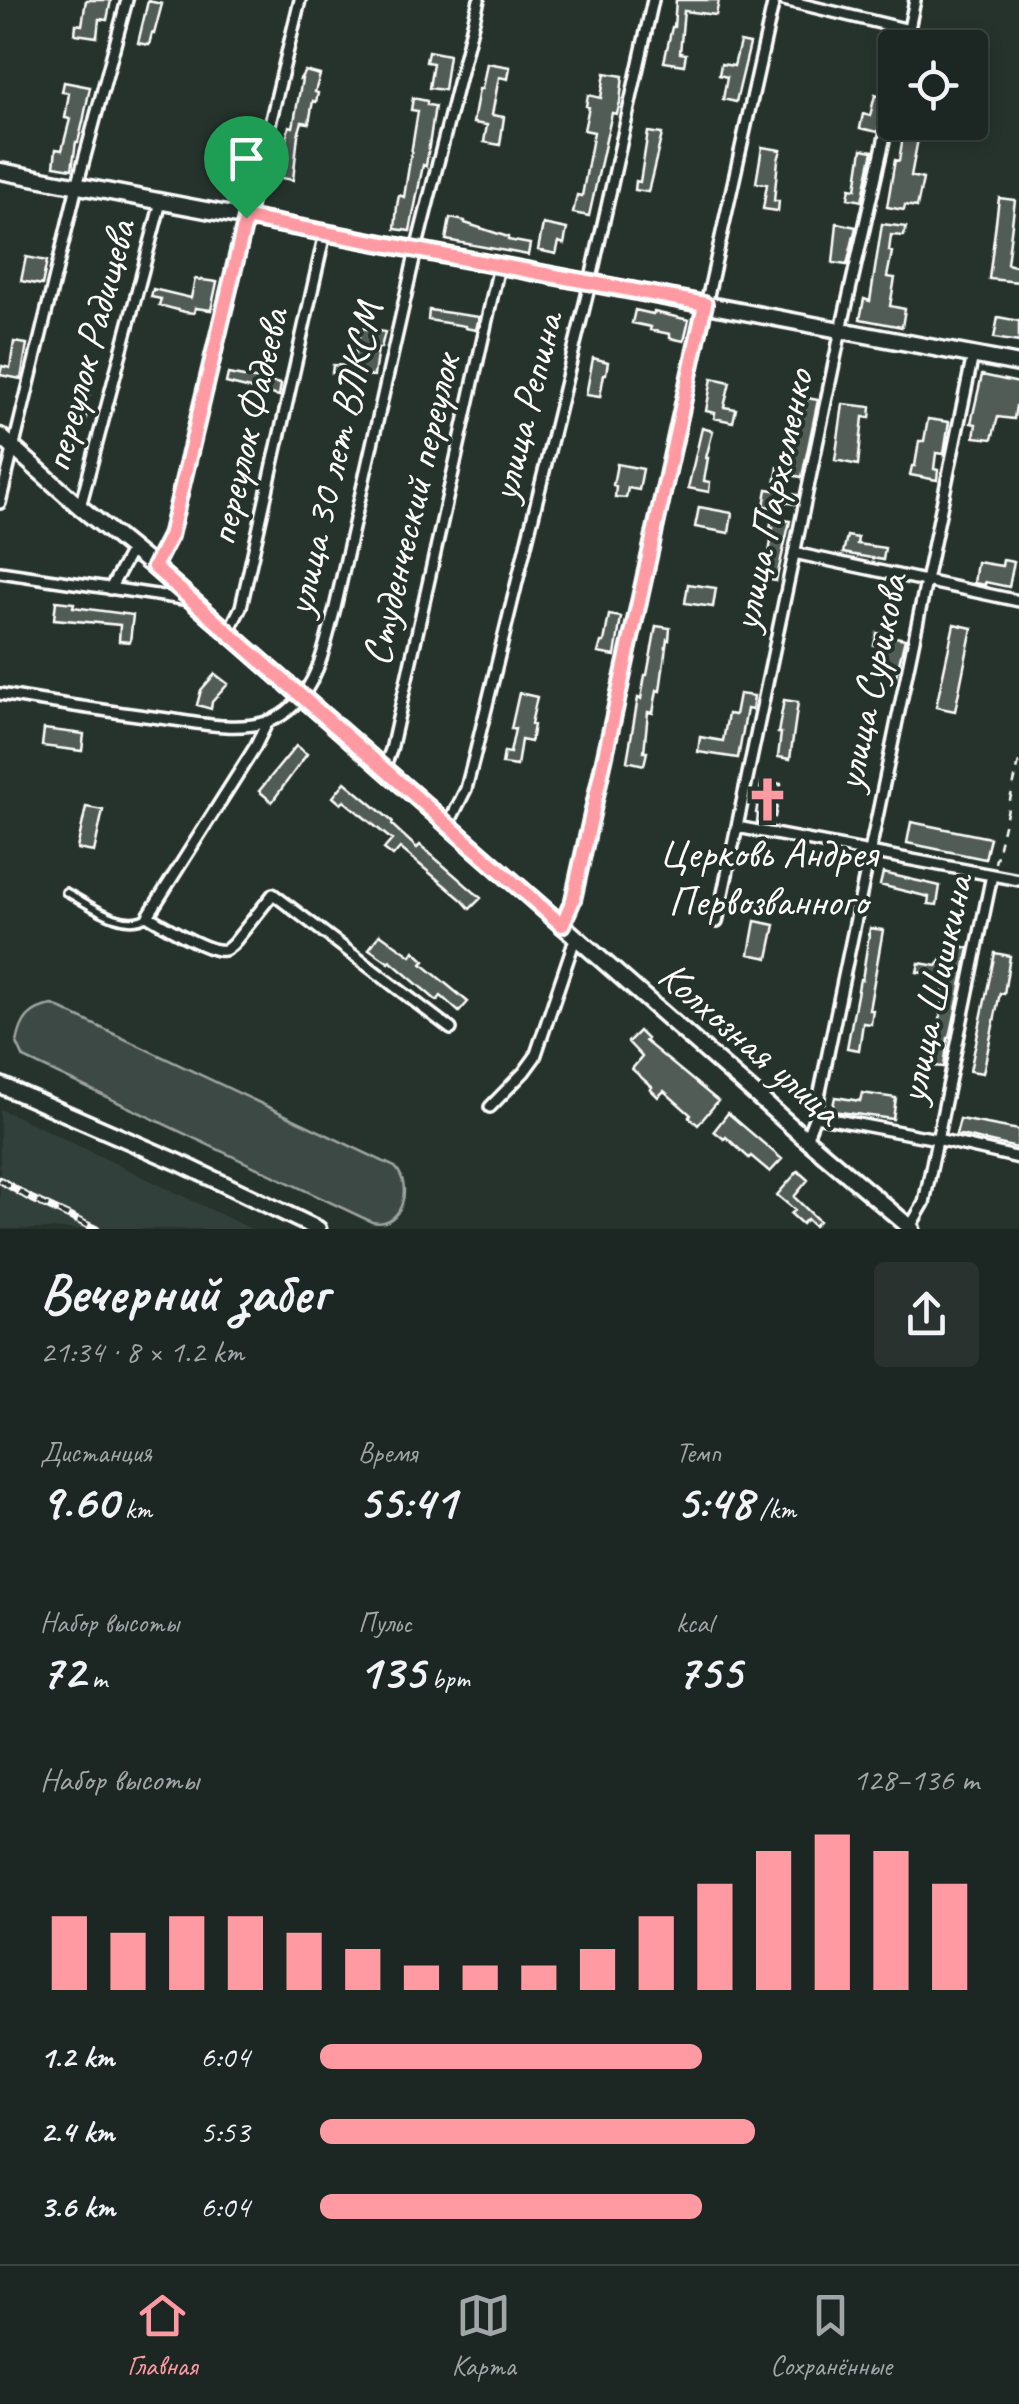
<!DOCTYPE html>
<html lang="ru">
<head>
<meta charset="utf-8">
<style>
	:root { --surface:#1c2622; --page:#29322f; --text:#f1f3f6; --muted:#a0a5a5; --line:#3a4340; --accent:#ff9aa2 }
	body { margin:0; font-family:Caveat,sans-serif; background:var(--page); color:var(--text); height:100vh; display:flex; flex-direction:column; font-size:38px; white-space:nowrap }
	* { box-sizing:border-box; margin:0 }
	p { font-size:32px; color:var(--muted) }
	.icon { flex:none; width:55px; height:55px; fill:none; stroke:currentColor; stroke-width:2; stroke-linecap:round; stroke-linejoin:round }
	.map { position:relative; height:1229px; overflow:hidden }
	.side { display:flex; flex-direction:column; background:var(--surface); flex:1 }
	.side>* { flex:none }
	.controls { position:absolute; left:878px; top:30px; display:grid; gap:20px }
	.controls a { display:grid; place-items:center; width:110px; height:110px; border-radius:10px; background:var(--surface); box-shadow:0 5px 15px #0003,0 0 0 2px var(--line); font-size:50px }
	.pin { position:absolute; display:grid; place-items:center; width:85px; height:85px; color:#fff; margin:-102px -42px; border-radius:50% 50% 50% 0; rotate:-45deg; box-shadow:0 0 10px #0007 }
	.pin .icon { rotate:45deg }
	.round { display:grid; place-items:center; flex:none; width:105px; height:105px; border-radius:10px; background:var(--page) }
	.head { display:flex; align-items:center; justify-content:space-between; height:170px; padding:0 40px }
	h1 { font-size:55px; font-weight:800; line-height:75px }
	.figures { display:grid; grid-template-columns:repeat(3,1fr); gap:15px; height:170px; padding:10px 40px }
	.figures div { display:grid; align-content:center }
	.figures b { font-size:50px; font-weight:800 }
	.figures small { font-size:28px; font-weight:400 }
	.figures p { font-size:28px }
	.chart { height:280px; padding:20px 40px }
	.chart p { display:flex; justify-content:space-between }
	.chart svg { width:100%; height:180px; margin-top:10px; stroke:var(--accent); stroke-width:6 }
	ul { padding:0 40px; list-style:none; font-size:32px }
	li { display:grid; grid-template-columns:160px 120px 1fr; align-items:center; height:75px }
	li i { height:25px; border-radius:12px; background:var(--accent) }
	.tabs { display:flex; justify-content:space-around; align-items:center; height:140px; border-top:2px solid var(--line); background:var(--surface); font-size:28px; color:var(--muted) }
	.tabs a { display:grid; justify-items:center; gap:5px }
	.tabs .active { color:var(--accent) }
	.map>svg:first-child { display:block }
	.built { fill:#333f3a }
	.green { fill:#3e4944; stroke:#9ea4a2; stroke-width:2.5 }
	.building { fill:#515c57; stroke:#fff; stroke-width:2.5 }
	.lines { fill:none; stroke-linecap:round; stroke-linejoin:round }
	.lane-casing { stroke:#fff; stroke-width:12 }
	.street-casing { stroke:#fff; stroke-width:16 }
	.secondary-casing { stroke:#fff; stroke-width:21 }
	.path { stroke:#fff; stroke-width:2.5; stroke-dasharray:8 8; stroke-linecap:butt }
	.lane { stroke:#26332d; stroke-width:5 }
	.street { stroke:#26332d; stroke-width:9 }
	.secondary { stroke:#26332d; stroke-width:14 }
	.rail-casing { stroke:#fff; stroke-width:8 }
	.rail { stroke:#26332d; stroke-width:4; stroke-dasharray:11; stroke-linecap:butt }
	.route-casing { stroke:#fff; stroke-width:20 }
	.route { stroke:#ff9aa2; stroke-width:12 }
	.labels { text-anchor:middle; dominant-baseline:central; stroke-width:8; stroke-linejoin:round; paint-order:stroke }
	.street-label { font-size:42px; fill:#fff; stroke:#26332d }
	.poi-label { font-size:42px; fill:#fff; stroke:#26332d }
</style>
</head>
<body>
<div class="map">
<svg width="1019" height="1229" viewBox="0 0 1019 1229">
	<rect width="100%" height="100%" fill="#26332d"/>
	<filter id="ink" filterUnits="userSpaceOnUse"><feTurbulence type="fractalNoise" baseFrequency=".01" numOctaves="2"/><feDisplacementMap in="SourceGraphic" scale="20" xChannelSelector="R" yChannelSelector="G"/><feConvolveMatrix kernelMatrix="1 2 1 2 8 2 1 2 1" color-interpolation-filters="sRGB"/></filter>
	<g filter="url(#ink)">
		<path class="built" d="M0 1109 29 1122 251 1229H0Z"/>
		<path class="green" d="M53 1005 395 1167C413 1185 403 1229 372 1222L24 1058 17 1043C21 1020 30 1008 53 1005Z"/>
		<path class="building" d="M86 0H111L107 20 99 19 97 37 75 34 76 24 82 25Z
			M676 0H719L716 15 684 11 680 53 686 54 684 65 664 62 672 27H674Z
			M148 1 162 4 154 34 152 33 149 45 138 43Z
			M740 42 750 44 736 102 723 99 727 77 719 75 721 64 734 66Z
			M428 51 449 55 444 90 429 88 433 63 426 62Z
			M487 63 510 67 508 79 499 77 492 115 504 117 500 145 484 142 487 125 473 123 479 89H482Z
			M305 71 320 75 315 92 318 93 316 102 313 101 309 123 302 122 298 135 293 180 276 177 277 169H280L283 144 285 145 289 126 293 127 302 79H300Z
			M605 73 623 76 620 102 617 114 612 113 589 216 573 213 577 195 582 196 594 132 584 130 589 107 586 106 588 95 601 98Z
			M64 82 90 87 83 122 78 142H76L72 169 54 166 56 149 62 150 70 119 65 118 69 93 62 92Z
			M875 95 885 98 878 132 860 128 863 114 870 116Z
			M413 98 427 101V105L435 106 426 166 423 165 410 231 395 229 397 206 399 195 404 197 418 111 411 110Z
			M238 132 253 135 250 150 245 149 243 173 231 171Z
			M648 132 662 134 648 192 635 190 636 181 640 182Z
			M903 136 918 139 911 176 923 179 917 207 905 205 904 210 887 207 895 160 899 161Z
			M762 147 781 150 778 160 774 201H779L778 211 763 209 767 184 756 183Z
			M862 149 873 151 862 201 848 198 850 188 856 189Z
			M999 198 1015 200 1007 264 1019 267V282L989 279Z
			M450 218 465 221V223L508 237V240L530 244 528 255 446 240Z
			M837 223 856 227 847 265 833 263Z
			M543 224 567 229 564 244 559 242 556 254 538 250Z
			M882 224 906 227 904 236 891 235 889 251 892 252 887 277 895 278 890 306 905 309 902 327 860 319 864 299 870 301Z
			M26 257 47 261 42 285 21 281Z
			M195 279 217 282 211 310 195 308 194 313 185 312 159 305 161 299 151 297 153 289 191 298Z
			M429 310 479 317 476 330 465 328V326L428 320Z
			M635 310 653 314 654 312 689 320 684 341 670 338V334L650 330 651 327 632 323Z
			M998 317 1019 321V342L994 338Z
			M361 328 385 332 381 348H378L374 376 332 373 333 365 352 366Z
			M14 342 27 344 21 379 0 375 2 366 10 368Z
			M593 358 608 362 606 374H604L600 397 586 395Z
			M228 374 281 384 279 396 226 383Z
			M982 375 1019 383V406H1016L1014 419 998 417 992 439 974 437 976 424 971 423Z
			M712 378 730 382 724 407 736 409 733 422 714 418 715 413 706 411Z
			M81 379 91 381 85 426 70 424 72 407H76Z
			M807 398 818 400 802 477 789 475 787 493 797 495 795 504 773 500 772 507 764 506 767 489 774 490 778 467 788 469 792 444H796L799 421 802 422Z
			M843 404 871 407 870 418 863 417 858 465 835 460Z
			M928 419 949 422 944 454 936 453 934 469 938 470 937 480 910 475 912 466H915L919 441H924Z
			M702 428 713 431 706 458H708L704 481 710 482 709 492 688 488Z
			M617 464 643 469 639 490 628 488 626 498 615 497 616 486 613 485Z
			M699 507 732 513 729 533 695 527Z
			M772 518 790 521 776 581 765 579 773 528H770Z
			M847 536 858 538 857 544 885 548 883 560 843 553Z
			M1003 560 1014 562 1009 587 985 582V585L974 583 977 562 1002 566Z
			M688 584 716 588 713 607 685 603Z
			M56 601 74 603 73 607 133 615 130 642 119 641 120 625 54 619Z
			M609 615 621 617 615 656 598 653 601 642H604Z
			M954 624 972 628 955 711 936 707Z
			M656 626 670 628 669 640 667 639 660 691 657 690 653 713 648 712 644 752H647L644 765 627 761 638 698 641 699 645 675H647Z
			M877 633 905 639 896 676 875 672 880 646 874 645Z
			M215 674 228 684 212 702 211 709 197 705 201 690Z
			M519 693 537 697 531 724 534 725 531 742 521 740 517 766 502 764 504 752 510 753 515 729H511Z
			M739 694 754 696 752 710 747 709 738 758 698 752 700 737 723 741 728 714 735 715Z
			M784 700 798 702 790 759 778 757 781 733H778Z
			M44 729 84 734 82 751 42 746Z
			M296 746 307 754 272 802 259 791Z
			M762 780 781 784 775 817 772 816 771 825 757 822 758 814 756 813Z
			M345 782 393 822 392 825 417 848 420 845 481 898 470 909 462 900 400 848 393 856 384 849 392 840 344 801 341 804 333 797Z
			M86 807 103 810 94 852 77 849Z
			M911 822 990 838 985 859 907 843Z
			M883 873 940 886 937 905 928 904 929 897 880 885Z
			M755 921 775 925 768 958 749 954Z
			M870 928 883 930 869 1010H873L871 1024 863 1023 859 1050 847 1048 860 979 862 980Z
			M380 934 411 956 414 951 425 961 422 964 468 1002 459 1012 441 996 437 1001 390 961 389 963 369 949Z
			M950 944 969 948 950 1038H948L944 1067 932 1066 934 1051H937L944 981 932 978 933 975 917 972 919 963 937 966 948 952Z
			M995 953 1010 956 1004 994 1000 993 983 1073 970 1071Z
			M639 1031 647 1039 645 1041 718 1101 698 1125 689 1117 691 1115 664 1091 658 1097 650 1089 652 1087 632 1069 642 1057 628 1042Z
			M862 1093 896 1098 893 1119 832 1111 835 1097 860 1101Z
			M728 1113 782 1159 770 1172 751 1156 749 1158 726 1137 724 1139 714 1131Z
			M960 1119 1019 1130 1017 1148 956 1134Z
			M798 1171 808 1180 794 1197 819 1221 814 1226 807 1219 802 1224 791 1214 795 1210 777 1195Z"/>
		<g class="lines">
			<defs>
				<path id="lane" d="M66 892C88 903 123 932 148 916"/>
				<path id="street" d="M784 0 909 30
					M905 48 915 0
					M0 503 77 186 127 0
					M80 507 161 202
					M794 553 1019 601
					M154 567 170 536 300 0
					M0 572 190 600
					M110 589 132 549
					M228 633 241 607 325 233
					M0 694C53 703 106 711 160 718 194 722 234 732 267 722 276 719 286 713 293 706 319 682 326 641 335 608L416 250 479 0
					M268 721 255 747 148 916C163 925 202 948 218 950 227 951 227 949 233 944L273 894 451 1029
					M384 768 391 750 499 266
					M448 825 466 789 475 754 590 283 653 0
					M737 827 1019 880
					M717 922 841 330 895 92
					M562 925 573 900 774 0
					M490 1107 524 1072 535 1057 576 936
					M815 1116 937 1139 1019 1158
					M806 1139 815 1116 973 355
					M910 1227 924 1203 992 875"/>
				<path id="secondary" d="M0 171 1019 364
					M0 436 80 507 154 567 806 1139 912 1229
					M0 1085 180 1163 318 1229"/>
			</defs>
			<use href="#lane" class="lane-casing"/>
			<use href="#street" class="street-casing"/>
			<use href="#secondary" class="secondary-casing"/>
			<path class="path" d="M995 863 1019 762"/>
			<use href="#lane" class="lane"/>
			<use href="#street" class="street"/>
			<use href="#secondary" class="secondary"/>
			<defs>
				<path id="rail" d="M0 1180 30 1198 96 1229"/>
			</defs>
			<use href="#rail" class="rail-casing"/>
			<use href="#rail" class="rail"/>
		</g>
	</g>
	<g class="lines" filter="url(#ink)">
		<defs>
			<path id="route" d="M246 218 705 304 573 900 562 925 154 567 170 536Z"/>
		</defs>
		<use href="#route" class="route-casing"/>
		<use href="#route" class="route"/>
	</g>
	<defs>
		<symbol id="church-bare" viewBox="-9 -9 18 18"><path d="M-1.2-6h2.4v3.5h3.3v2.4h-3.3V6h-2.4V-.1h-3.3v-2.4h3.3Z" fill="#ff9aa2" stroke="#26332d" stroke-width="2.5" paint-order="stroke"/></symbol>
	</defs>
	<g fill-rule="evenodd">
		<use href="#church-bare" x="736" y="768" width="63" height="63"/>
	</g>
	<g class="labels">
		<g class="street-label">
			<text transform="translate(89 346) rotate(-75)">переулок Радищева</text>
			<text transform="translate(526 407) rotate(-76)">улица Репина</text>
			<text transform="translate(248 427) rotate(-77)">переулок Фадеева</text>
			<text transform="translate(334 459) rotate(-77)">улица 30 лет ВЛКСМ</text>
			<text transform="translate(772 500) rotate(-78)">улица Пархоменко</text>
			<text transform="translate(411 510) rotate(-77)">Студенческий переулок</text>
			<text transform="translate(871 682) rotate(-78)">улица Сурикова</text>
			<text transform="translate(935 989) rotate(-78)">улица Шишкина</text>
			<text transform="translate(750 1043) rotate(41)">Колхозная улица</text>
		</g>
		<g class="poi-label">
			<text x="768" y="853">Церковь Андрея<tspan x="768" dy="48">Первозванного</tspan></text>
		</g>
	</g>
</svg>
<div class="controls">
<a><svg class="icon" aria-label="locate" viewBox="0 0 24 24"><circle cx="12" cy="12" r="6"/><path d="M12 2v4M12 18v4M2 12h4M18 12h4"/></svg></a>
</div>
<div class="pin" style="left:246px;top:218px;background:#1e9e55"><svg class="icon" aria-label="arrive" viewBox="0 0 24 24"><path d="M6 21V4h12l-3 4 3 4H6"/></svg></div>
</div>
<section class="side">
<div class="head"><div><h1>Вечерний забег</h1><p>21:34 · 8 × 1.2 km</p></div><a class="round"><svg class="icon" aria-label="share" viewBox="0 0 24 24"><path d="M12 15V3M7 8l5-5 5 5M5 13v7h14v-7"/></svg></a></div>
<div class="figures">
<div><p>Дистанция</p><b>9.60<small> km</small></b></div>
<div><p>Время</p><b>55:41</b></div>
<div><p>Темп</p><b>5:48<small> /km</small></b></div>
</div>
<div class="figures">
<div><p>Набор высоты</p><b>72<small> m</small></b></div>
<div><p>Пульс</p><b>135<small> bpm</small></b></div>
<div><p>kcal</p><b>755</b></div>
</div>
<div class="chart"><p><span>Набор высоты</span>128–136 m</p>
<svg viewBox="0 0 160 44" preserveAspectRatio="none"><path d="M5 44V26M15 44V30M25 44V26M35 44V26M45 44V30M55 44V34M65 44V38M75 44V38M85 44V38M95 44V34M105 44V26M115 44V18M125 44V10M135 44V6M145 44V10M155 44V18"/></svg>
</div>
<ul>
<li><b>1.2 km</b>6:04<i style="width:58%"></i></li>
<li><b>2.4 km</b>5:53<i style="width:66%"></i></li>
<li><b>3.6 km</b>6:04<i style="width:58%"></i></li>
</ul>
</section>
<nav class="tabs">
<a class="active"><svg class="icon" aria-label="home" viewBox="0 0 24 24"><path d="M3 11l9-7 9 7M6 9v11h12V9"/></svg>Главная</a>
<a><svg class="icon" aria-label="map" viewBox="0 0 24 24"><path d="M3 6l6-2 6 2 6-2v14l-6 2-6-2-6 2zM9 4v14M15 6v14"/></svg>Карта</a>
<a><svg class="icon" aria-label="saved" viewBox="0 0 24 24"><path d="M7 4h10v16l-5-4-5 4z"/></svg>Сохранённые</a>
</nav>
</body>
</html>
